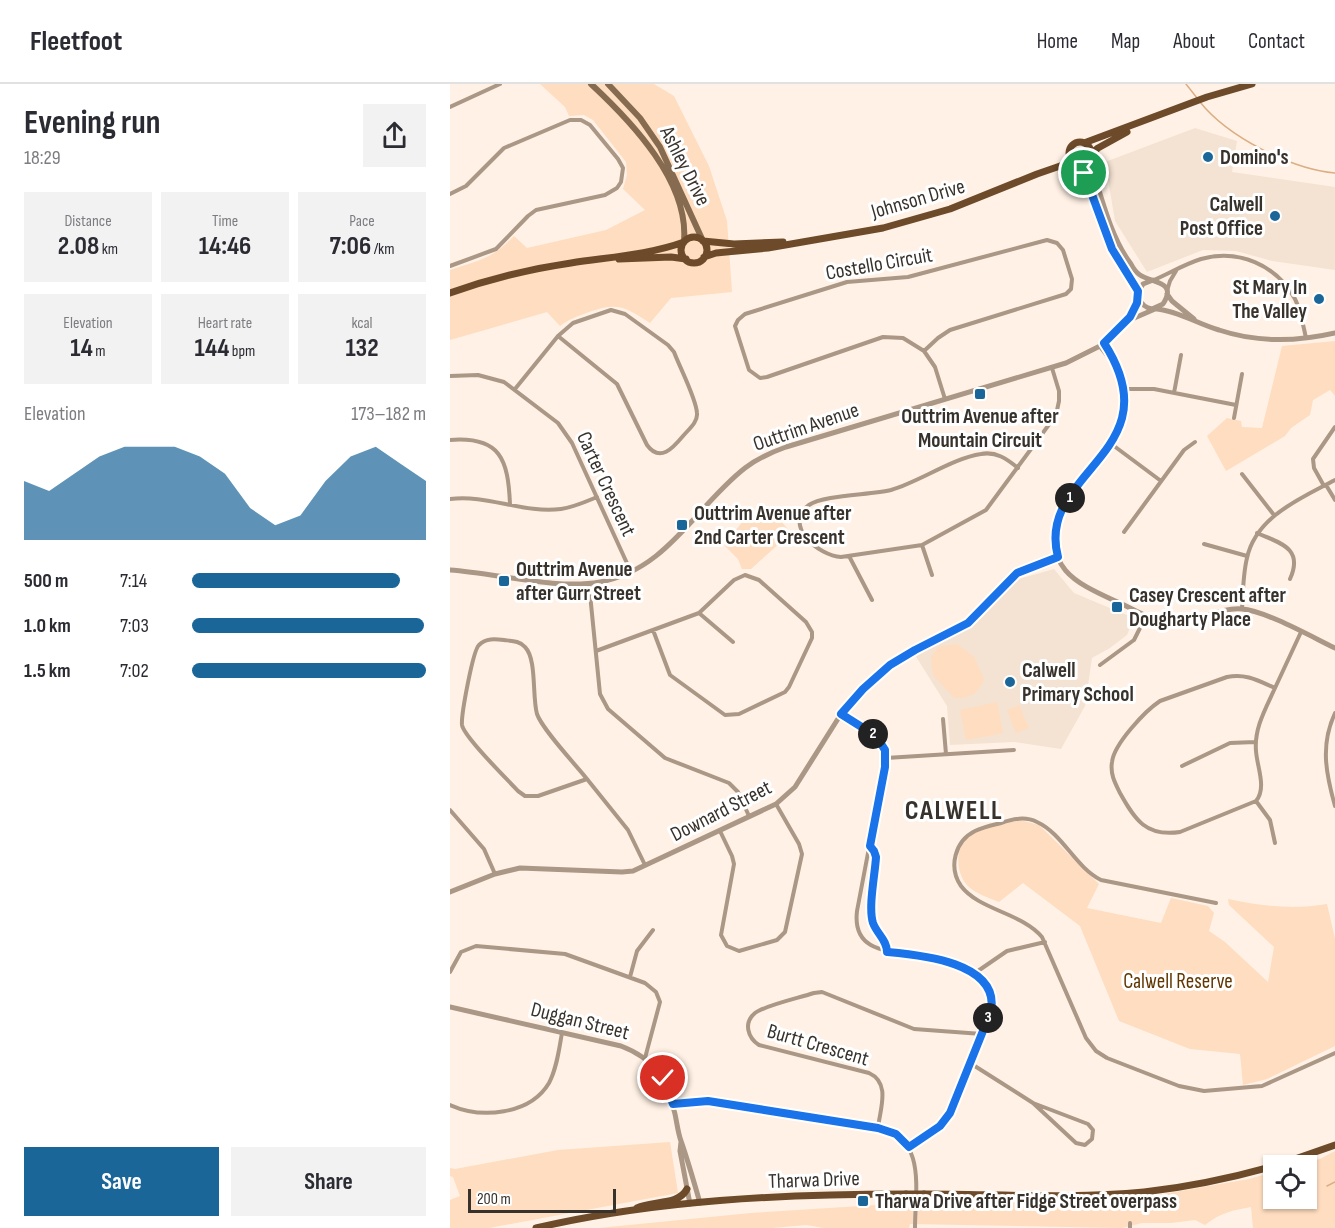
<!DOCTYPE html>
<html lang="en">
<head>
<meta charset="utf-8">
<style>
	:root { --surface:#fff; --page:#f2f2f3; --text:#2b2b33; --muted:#7c7c81; --line:#e1e1e2; --accent:#1b6699 }
	body { margin:0; font-family:"Sofia Sans Condensed",sans-serif; background:var(--page); color:var(--text); height:100vh; display:flex; flex-direction:column; font-size:22px; white-space:nowrap }
	* { box-sizing:border-box; margin:0 }
	p { font-size:20px; color:var(--muted) }
	.icon { flex:none; width:33px; height:33px; fill:none; stroke:currentColor; stroke-width:2; stroke-linecap:round; stroke-linejoin:round }
	.map { position:relative; flex:1; overflow:hidden }
	.drawer { display:flex; flex-direction:column; background:var(--surface); width:450px }
	.drawer>* { flex:none }
	.controls { position:absolute; left:813px; top:1071px; display:grid; gap:12px }
	.controls a { display:grid; place-items:center; width:54px; height:54px; border-radius:0px; background:var(--surface); box-shadow:0 2px 4px #0004; font-size:30px }
	.scale { position:absolute; left:18px; bottom:15px; width:148px; box-sizing:border-box; padding-left:6px; border:3px solid #38322c; border-top:0; font-size:16px; line-height:21px; white-space:nowrap; color:#38322c; -webkit-text-stroke:4px #fff; paint-order:stroke }
	.pin { position:absolute; display:grid; place-items:center; width:51px; height:51px; color:#fff; margin:-26px; border:3px solid #fff; border-radius:50%; box-shadow:0 2px 6px #0007 }
	.km { position:absolute; width:30px; height:30px; margin:-15px; border-radius:50%; background:#222; color:#fff; font-size:16px; line-height:30px; text-align:center }
	.round { display:grid; place-items:center; flex:none; width:63px; height:63px; border-radius:0px; background:var(--page) }
	.overview { display:flex; align-items:center; justify-content:space-between; height:102px; padding:0 24px }
	h1 { font-size:33px; font-weight:700; line-height:45px }
	.metrics { display:grid; grid-template-columns:repeat(3,1fr); gap:9px; height:102px; padding:6px 24px }
	.metrics div { display:grid; align-content:center; border-radius:0px; background:var(--page); text-align:center }
	.metrics b { font-size:26px; font-weight:700 }
	.metrics small { font-size:16px; font-weight:400 }
	.metrics p { font-size:16px }
	.chart { height:168px; padding:12px 24px }
	.chart p { display:flex; justify-content:space-between }
	.chart svg { width:100%; height:108px; margin-top:6px; fill:var(--accent); opacity:.7 }
	.action { display:flex; gap:12px; margin-top:auto; padding:12px 24px }
	.action a { flex:1; height:69px; border-radius:0px; background:var(--accent); color:#fff; font-size:24px; font-weight:700; line-height:69px; text-align:center }
	.action a+a { background:var(--page); color:var(--text) }
	ul { padding:0 24px; list-style:none; font-size:20px }
	li { display:grid; grid-template-columns:96px 72px 1fr; align-items:center; height:45px }
	li i { height:15px; border-radius:8px; background:var(--accent) }
	header { display:flex; align-items:center; gap:36px; box-sizing:border-box; height:84px; padding:0 30px; background:var(--surface); border-bottom:2px solid var(--line) }
	header strong { font-size:28px }
	nav { display:flex; gap:33px; margin-inline-start:auto; font-size:21px }
	main { display:flex; flex:1; min-height:0 }
	.map>svg:first-child { display:block }
	.built { fill:#f4e3d2 }
	.green { fill:#feddc0 }
	.lines { fill:none; stroke-linecap:round; stroke-linejoin:round }
	.stream { stroke:#dbae84; stroke-width:1.5 }
	.minor { stroke:#ab9785; stroke-width:4 }
	.tertiary { stroke:#ab9785; stroke-width:5 }
	.secondary { stroke:#876b50; stroke-width:6 }
	.primary { stroke:#6d4b2a; stroke-width:7 }
	.primary-bridge { stroke:#6d4b2a; stroke-width:7 }
	.route-casing { stroke:#fff; stroke-width:12 }
	.route { stroke:#1a73e8; stroke-width:8 }
	.poi-dot { fill:#1b6699; stroke:#fff; stroke-width:2 }
	.labels { text-anchor:middle; dominant-baseline:central; stroke-width:6; stroke-linejoin:round; paint-order:stroke }
	.poi-label { font-size:21px; font-weight:bold; fill:#38322c; stroke:#fff; text-anchor:start }
	.street-label { font-size:21px; fill:#38322c; stroke:#fff }
	.park-label { font-size:21px; fill:#613600; stroke:#fff }
	.district-label { font-size:27px; font-weight:bold; letter-spacing:1.5px; fill:#38322c; stroke:#fff }
</style>
</head>
<body>
<header>
<strong>Fleetfoot</strong>
<nav><a>Home</a><a>Map</a><a>About</a><a>Contact</a></nav>
</header>
<main>
<section class="drawer">
<div class="overview"><div><h1>Evening run</h1><p>18:29</p></div><a class="round"><svg class="icon" aria-label="share" viewBox="0 0 24 24"><path d="M12 15V3M7 8l5-5 5 5M5 13v7h14v-7"/></svg></a></div>
<div class="metrics">
<div><p>Distance</p><b>2.08<small> km</small></b></div>
<div><p>Time</p><b>14:46</b></div>
<div><p>Pace</p><b>7:06<small> /km</small></b></div>
</div>
<div class="metrics">
<div><p>Elevation</p><b>14<small> m</small></b></div>
<div><p>Heart rate</p><b>144<small> bpm</small></b></div>
<div><p>kcal</p><b>132</b></div>
</div>
<div class="chart"><p><span>Elevation</span>173–182 m</p>
<svg viewBox="0 0 160 44" preserveAspectRatio="none"><path d="M0 44V20L10 24L20 17L30 10L40 6L50 6L60 6L70 10L80 17L90 31L100 38L110 34L120 20L130 10L140 6L150 13L160 20V44z"/></svg>
</div>
<ul>
<li><b>500 m</b>7:14<i style="width:89%"></i></li>
<li><b>1.0 km</b>7:03<i style="width:99%"></i></li>
<li><b>1.5 km</b>7:02<i style="width:100%"></i></li>
</ul>
<div class="action"><a>Save</a><a>Share</a></div>
</section>
<div class="map">
<svg width="885" height="1144" viewBox="0 0 885 1144">
	<rect width="100%" height="100%" fill="#fff1e5"/>
	<path class="built" d="M745 44 787 57 782 88 885 103V186L822 177 786 167 753 166 697 188 665 137 655 78Z
		M604 485 624 509 684 534 677 551 660 564 642 574 635 622 611 665 564 658 500 661 497 622 465 571 522 539 565 496Z"/>
	<path class="green" d="M90 0H204L224 12 259 82 277 137 282 208 221 214 200 239C175 223 168 218 139 228 128 232 119 235 110 242L97 228 0 256V186C30 176 42 175 64 152L77 164 156 146 195 126 173 105 177 91 176 78 143 36 134 31 119 32 115 23Z
		M885 257V312L880 306 863 316 860 331 841 344 835 352 776 387 757 352 777 334 791 337 792 343 812 344 832 262Z
		M297 432H331L332 438 341 449 301 485H292L288 475 274 461Z
		M507 560 524 573 534 595C528 610 520 615 504 614L483 591 481 573 488 563Z
		M547 618 553 649 516 656 510 626Z
		M569 621 579 644 566 649 557 626Z
		M570 736 589 741 649 800 637 824 711 839 721 814 758 822 764 829 759 847 775 858 818 898 824 863 779 821 778 815C812 822 842 826 877 820L885 855V962L817 995 793 1001 790 970 740 965 669 937 630 842 573 799 549 818C539 814 527 810 519 803 505 790 504 763 520 752 534 742 554 740 570 736Z
		M220 1058 228 1109 39 1144H0V1116L10 1112 3 1093 0 1092V1084L5 1085 108 1066Z
		M885 1067V1144H803L801 1123C783 1126 770 1129 755 1141L745 1136 721 1139H692L672 1144 460 1140 459 1144H374L356 1141 322 1144H149L301 1129 458 1119 668 1114 708 1111 799 1095 823 1088 824 1114H856V1082L846 1081 870 1075Z"/>
	<g class="lines">
		<path class="stream" d="M736 0 747 14
			M750 18C778 53 841 85 885 89
			M877 1102 885 1098"/>
		<path class="minor" d="M0 23 50 0
			M0 110 16 102 54 64 120 36H131L140 41 168 75 173 84 171 98 167 104 155 111 86 126 78 132 46 165 0 182
			M704 196C720 189 735 180 751 175 788 165 826 180 845 215 851 227 853 241 856 254
			M717 207 720 197 726 187
			M474 267 453 254 433 253 317 293 310 294 299 286 285 242 288 236 295 230 397 198 458 193 597 156 607 159 613 166 622 195 621 205 616 210 500 246 488 254 474 267 485 283 495 315
			M0 292 28 291 54 298 108 339 122 359 181 488
			M65 305 108 252 123 239 161 226 175 230 218 261 224 268C230 284 246 314 247 329 248 338 239 345 233 352 223 364 210 379 197 361L167 300 108 252
			M675 305H704L786 321
			M724 309 731 271
			M784 334 792 290
			M0 356C51 352 58 376 60 420
			M660 359 711 397
			M568 384C557 375 546 367 531 370 503 374 469 398 441 406 421 411 373 411 359 421 332 441 369 472 391 473L472 461 536 426 606 331 609 317V307L602 284
			M792 390 824 431
			M876 401 885 416
			M874 402 864 384 863 375 885 343
			M0 415C37 410 74 430 111 425 124 423 135 418 147 413
			M340 435 350 436
			M674 448 734 366 745 358
			M807 449C830 459 854 464 840 495
			M754 460 797 472
			M472 461 482 491
			M399 472 422 516
			M139 500 150 610 158 625 215 674 279 699 288 708 299 732
			M792 525C793 508 793 490 797 474 806 432 852 414 885 396
			M249 529 283 558
			M146 567 249 529 284 496 295 491 309 496 356 538 362 548V554L339 603 335 608 289 630 275 631 220 591 203 546
			M650 581 684 556 696 532
			M825 604C816 624 804 644 806 667 807 683 817 704 806 717L730 748C696 753 685 736 670 709 665 699 660 690 662 678 664 660 695 627 710 617L777 593C796 589 809 597 825 604L851 548
			M885 629C870 661 876 690 885 722
			M391 630C411 641 432 650 436 674L407 827C402 869 440 867 469 871 480 873 490 876 500 880 524 888 546 896 541 927L500 1029 490 1043 459 1063
			M493 635 496 670
			M436 674 564 666
			M732 682 780 659 805 658
			M137 695C125 680 92 645 87 630 82 613 87 575 75 563 70 557 62 557 54 556 45 555 36 554 29 561 23 566 11 631 12 641 14 653 57 695 68 707L75 712H88L137 695 178 746 195 781
			M806 717 820 736 825 759
			M0 726 34 765 45 790
			M270 747 282 772 284 780 271 851 277 862 289 867 327 856 335 848 352 770 349 760 326 720
			M420 762 424 767 427 773C425 791 418 823 423 839 427 850 437 856 437 868
			M766 819 651 796C625 783 613 750 587 738 575 732 563 735 551 739 543 741 533 743 525 747 505 757 498 783 511 802 529 826 572 829 592 853L636 954 646 967 657 974 729 1002 754 1007 812 1002 885 969
			M0 888 11 868 26 862 115 870 195 899 206 908 210 918 195 974
			M525 889 557 867 595 858
			M180 893 187 867 203 846
			M520 979 583 1019 626 1059 635 1061 642 1055 643 1046 638 1040 583 1019
			M223 1020 242 1017H258L428 1044C477 1053 465 1106 465 1144
			M0 1021C31 1035 80 1031 99 999 107 984 109 965 112 949
			M428 1044C430 1025 441 999 419 989L309 961C298 954 293 939 305 929 316 921 349 914 364 909L372 908 464 945 532 950
			M680 1139V1144"/>
		<path class="tertiary" d="M640 73 641 80C651 112 661 154 681 180 683 184 687 189 690 191 702 199 728 197 713 220L702 225C689 222 685 211 693 200L703 196
			M627 80 634 89 662 165 688 207
			M717 210 722 217 744 235
			M707 225C728 227 748 240 769 246 808 259 846 258 885 249
			M678 237 685 225 688 212
			M654 259C706 340 648 364 610 430 590 488 632 501 674 521 690 529 707 539 725 539 748 538 770 523 792 525 816 527 862 553 885 564
			M650 262 661 276 663 277
			M0 486C46 489 106 506 150 498 217 486 246 422 295 384 308 374 322 368 336 363L616 279 650 262 682 235 705 225
			M0 808 45 790 70 784 172 788 183 787 326 720 345 703 391 630 422 596 456 571 518 539 567 489 608 473
			M0 923 171 962C205 975 217 995 225 1030 227 1039 228 1049 231 1057 238 1077 244 1098 250 1119
			M231 1058 230 1067 240 1120"/>
		<path class="secondary" d="M141 0C182 38 239 98 234 157
			M158 0 190 34 210 63 253 157"/>
		<path class="primary" d="M619 69a11 11 0 1 1 22 0a11 11 0 1 1-22 0Z
			M634 59 757 13 802 0
			M641 70 648 64 677 48
			M231 166a13 13 0 1 1 26 0a13 13 0 1 1-26 0Z
			M253 157 284 160 333 158
			M254 173 266 169 318 164 433 144 500 125 587 90 613 81 626 79
			M169 175 221 173 236 175
			M0 209C39 195 80 185 121 179 159 173 198 171 234 158
			M825 1082 885 1061
			M474 1110C547 1110 621 1115 694 1108 738 1103 781 1094 824 1082
			M187 1124C203 1116 228 1122 237 1105
			M86 1144C206 1116 333 1110 456 1110"/>
		<path class="primary-bridge" d="M456 1110H474"/>
	</g>
	<g class="lines">
		<defs>
			<path id="route" d="M213 994 223 1020 258 1017 428 1044 446 1050 459 1063 490 1042 500 1029 541 927C550 878 470 871 437 868 437 856 427 850 423 839 418 823 425 791 426 773L424 767 420 762 435 683V666L426 652 391 630 413 605 440 581 465 566 518 539 567 489 608 473C585 387 725 369 654 259L680 233 687 219 688 207 662 165 634 89"/>
		</defs>
		<use href="#route" class="route-casing"/>
		<use href="#route" class="route"/>
	</g>
	<g class="poi-dot">
		<circle cx="758" cy="73" r="6"/>
		<circle cx="825" cy="132" r="6"/>
		<circle cx="869" cy="215" r="6"/>
		<rect x="524" y="304" width="12" height="12" rx="3"/>
		<rect x="226" y="435" width="12" height="12" rx="3"/>
		<rect x="48" y="491" width="12" height="12" rx="3"/>
		<rect x="661" y="517" width="12" height="12" rx="3"/>
		<circle cx="560" cy="598" r="6"/>
		<rect x="407" y="1111" width="12" height="12" rx="3"/>
	</g>
	<g class="labels">
		<g class="poi-label">
			<text x="770" y="73">Domino's</text>
			<text x="813" y="120" text-anchor="end">Calwell<tspan x="813" dy="24">Post Office</tspan></text>
			<text x="857" y="203" text-anchor="end">St Mary In<tspan x="857" dy="24">The Valley</tspan></text>
			<text x="530" y="332" text-anchor="middle">Outtrim Avenue after<tspan x="530" dy="24">Mountain Circuit</tspan></text>
			<text x="244" y="429">Outtrim Avenue after<tspan x="244" dy="24">2nd Carter Crescent</tspan></text>
			<text x="66" y="485">Outtrim Avenue<tspan x="66" dy="24">after Gurr Street</tspan></text>
			<text x="679" y="511">Casey Crescent after<tspan x="679" dy="24">Dougharty Place</tspan></text>
			<text x="572" y="586">Calwell<tspan x="572" dy="24">Primary School</tspan></text>
			<text x="425" y="1117">Tharwa Drive after Fidge Street overpass</text>
		</g>
		<g class="street-label">
			<text transform="translate(235 82) rotate(63)">Ashley Drive</text>
			<text transform="translate(468 115) rotate(-16)">Johnson Drive</text>
			<text transform="translate(429 180) rotate(-10)">Costello Circuit</text>
			<text transform="translate(356 343) rotate(-19)">Outtrim Avenue</text>
			<text transform="translate(156 400) rotate(65)">Carter Crescent</text>
			<text transform="translate(271 727) rotate(-27)">Downard Street</text>
			<text transform="translate(130 937) rotate(14)">Duggan Street</text>
			<text transform="translate(368 961) rotate(16)">Burtt Crescent</text>
			<text transform="translate(364 1096) rotate(-2)">Tharwa Drive</text>
		</g>
		<g class="park-label">
			<text x="728" y="897">Calwell Reserve</text>
		</g>
		<g class="district-label">
			<text x="504" y="727">CALWELL</text>
		</g>
	</g>
</svg>
<div class="controls">
<a><svg class="icon" aria-label="locate" viewBox="0 0 24 24"><circle cx="12" cy="12" r="6"/><path d="M12 2v4M12 18v4M2 12h4M18 12h4"/></svg></a>
</div>
<div class="scale">200 m</div>
<div class="pin" style="left:634px;top:89px;background:#1e9e55"><svg class="icon" aria-label="arrive" viewBox="0 0 24 24"><path d="M6 21V4h12l-3 4 3 4H6"/></svg></div>
<div class="pin" style="left:213px;top:994px;background:#d93025"><svg class="icon" aria-label="check" viewBox="0 0 24 24"><path d="M5 12l5 5 9-10"/></svg></div>
<b class="km" style="left:620px;top:414px">1</b>
<b class="km" style="left:423px;top:650px">2</b>
<b class="km" style="left:538px;top:934px">3</b>
</div>
</main>
</body>
</html>
